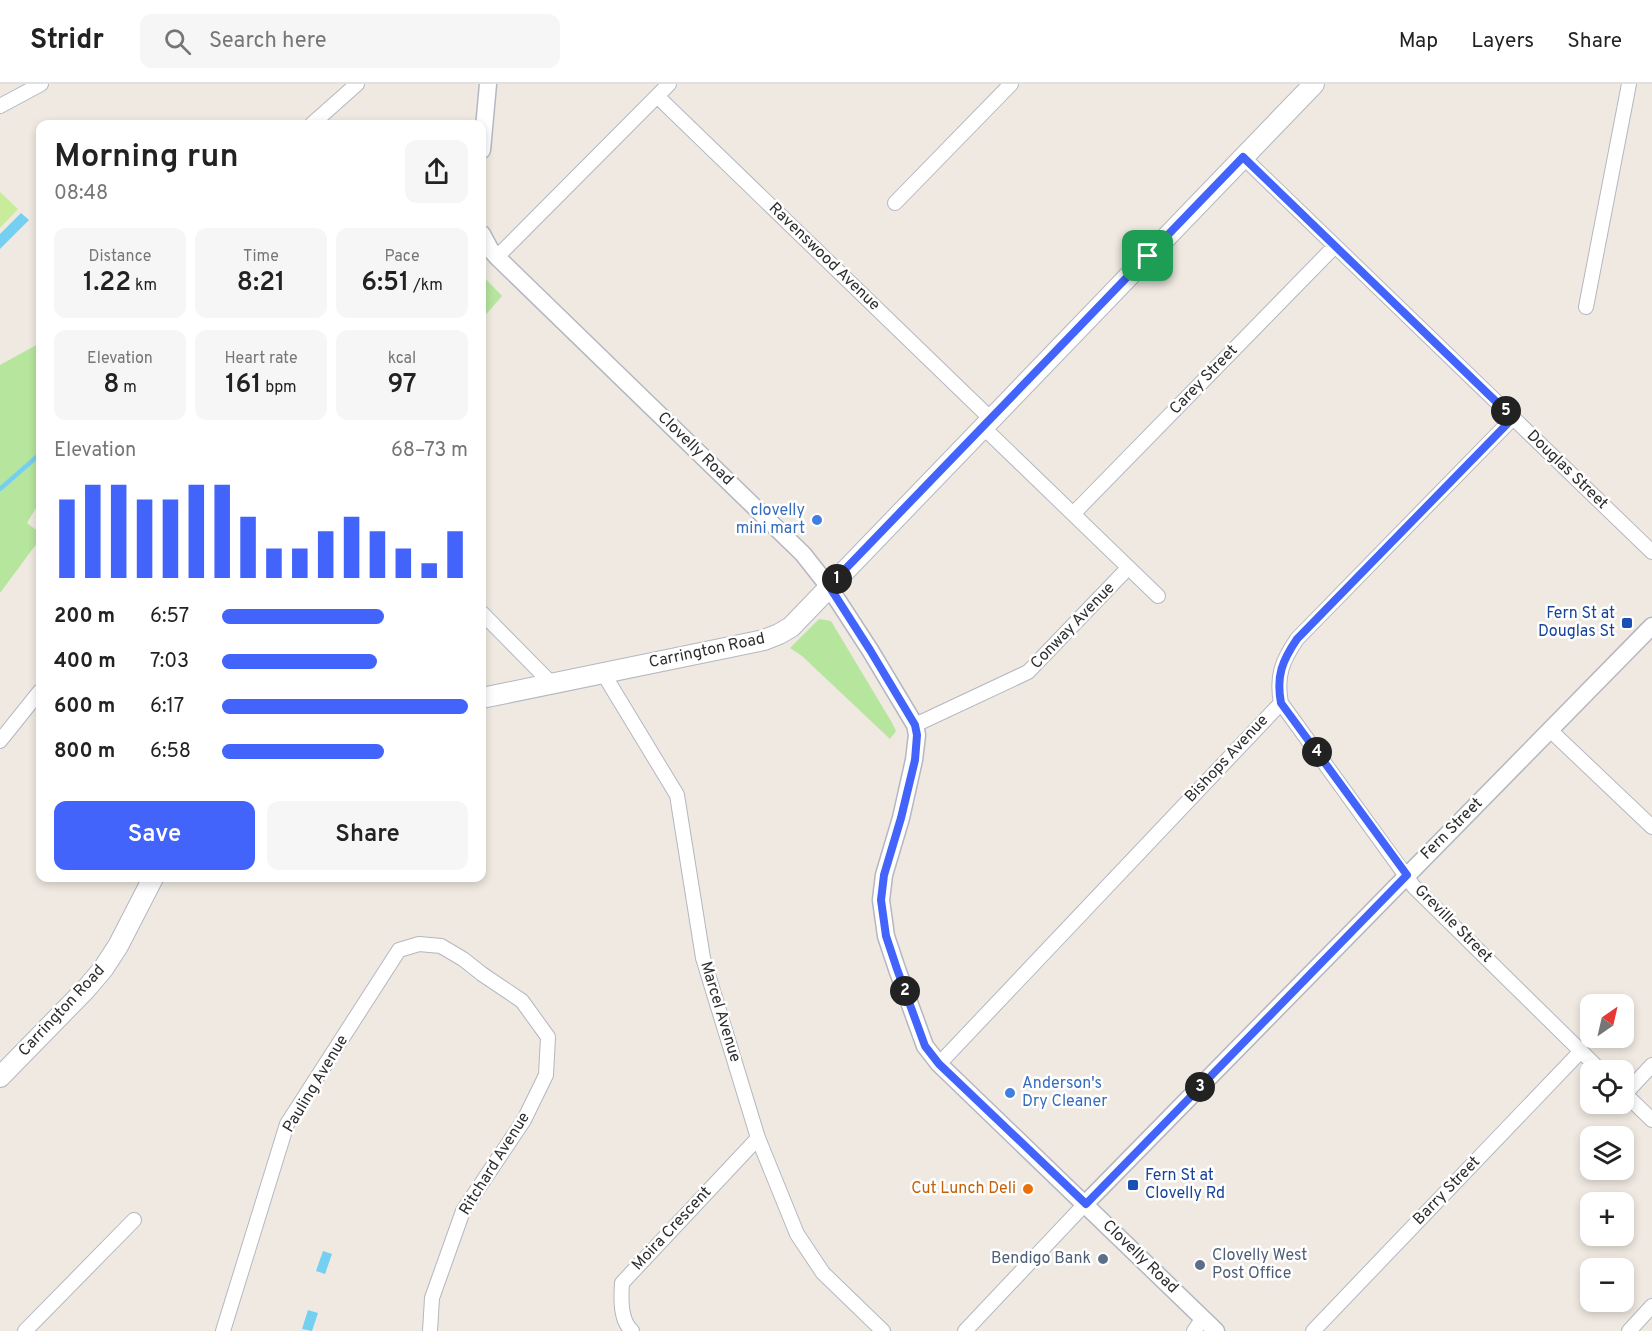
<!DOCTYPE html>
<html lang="en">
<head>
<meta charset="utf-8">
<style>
	:root { --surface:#fff; --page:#f6f6f6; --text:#222; --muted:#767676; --line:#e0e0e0; --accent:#4264fb }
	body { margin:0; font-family:Overpass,sans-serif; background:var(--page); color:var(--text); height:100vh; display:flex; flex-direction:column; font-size:22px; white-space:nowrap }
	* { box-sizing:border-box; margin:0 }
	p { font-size:20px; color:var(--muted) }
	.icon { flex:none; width:33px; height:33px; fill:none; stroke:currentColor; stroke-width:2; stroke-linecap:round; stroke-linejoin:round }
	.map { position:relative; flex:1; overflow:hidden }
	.panel { position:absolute; left:36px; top:36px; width:450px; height:762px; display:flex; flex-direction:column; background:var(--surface); border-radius:12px; box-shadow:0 3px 9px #0003 }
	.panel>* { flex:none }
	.needle { width:39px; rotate:34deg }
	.controls { position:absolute; left:1580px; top:910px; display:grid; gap:12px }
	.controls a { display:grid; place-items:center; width:54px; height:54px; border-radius:12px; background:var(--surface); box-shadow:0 3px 9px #0003; font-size:30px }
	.pin { position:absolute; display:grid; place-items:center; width:51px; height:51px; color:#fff; margin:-26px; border-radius:12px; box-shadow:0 3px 9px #0006 }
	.km { position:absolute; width:30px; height:30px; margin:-15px; border-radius:50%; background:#222; color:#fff; font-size:16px; line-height:30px; text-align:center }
	.round { display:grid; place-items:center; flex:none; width:63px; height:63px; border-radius:12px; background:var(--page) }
	.summary { display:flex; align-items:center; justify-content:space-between; height:102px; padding:0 18px }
	h1 { font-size:33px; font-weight:600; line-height:45px }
	.figures { display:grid; grid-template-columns:repeat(3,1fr); gap:9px; height:102px; padding:6px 18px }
	.figures div { display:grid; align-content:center; border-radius:12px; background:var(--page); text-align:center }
	.figures b { font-size:26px; font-weight:600 }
	.figures small { font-size:16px; font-weight:400 }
	.figures p { font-size:16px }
	.chart { height:168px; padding:12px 18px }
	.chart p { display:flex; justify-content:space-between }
	.chart svg { width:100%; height:108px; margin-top:6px; stroke:var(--accent); stroke-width:6 }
	.action { display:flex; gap:12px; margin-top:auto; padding:12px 18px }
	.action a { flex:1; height:69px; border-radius:12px; background:var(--accent); color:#fff; font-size:24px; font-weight:600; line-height:69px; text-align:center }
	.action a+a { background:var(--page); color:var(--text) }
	ul { padding:0 18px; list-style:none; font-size:20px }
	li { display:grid; grid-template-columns:96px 72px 1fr; align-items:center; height:45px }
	li i { height:15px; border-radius:8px; background:var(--accent) }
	header { display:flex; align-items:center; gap:36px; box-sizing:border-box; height:84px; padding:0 30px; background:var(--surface); border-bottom:2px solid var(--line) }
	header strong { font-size:28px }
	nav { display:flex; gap:33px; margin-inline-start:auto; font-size:21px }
	.search { width:420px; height:54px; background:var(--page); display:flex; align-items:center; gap:15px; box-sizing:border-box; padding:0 21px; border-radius:12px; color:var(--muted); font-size:22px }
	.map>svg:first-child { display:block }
	.green { fill:#b6e59e }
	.pitch { fill:#c9ec9a }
	.water { fill:#75cff0 }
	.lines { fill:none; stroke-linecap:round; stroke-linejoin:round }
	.stream { stroke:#75cff0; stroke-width:4.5 }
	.minor-casing { stroke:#b4b7c1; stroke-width:16 }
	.tertiary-casing { stroke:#b4b7c1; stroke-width:19 }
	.secondary-casing { stroke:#b4b7c1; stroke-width:22 }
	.minor { stroke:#fff; stroke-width:14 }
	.tertiary { stroke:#fff; stroke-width:16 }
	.secondary { stroke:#fff; stroke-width:20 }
	.route-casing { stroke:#fff; stroke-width:12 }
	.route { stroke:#4264fb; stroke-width:8 }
	.shop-dot { fill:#3f7fe0; stroke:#fff; stroke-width:2 }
	.transit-dot { fill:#1a4fb4; stroke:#fff; stroke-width:2 }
	.food-dot { fill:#e8710a; stroke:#fff; stroke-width:2 }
	.service-dot { fill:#5c6f8a; stroke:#fff; stroke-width:2 }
	.labels { text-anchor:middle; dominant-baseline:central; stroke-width:5; stroke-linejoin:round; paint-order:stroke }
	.street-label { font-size:16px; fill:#2e2e2e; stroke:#fff }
	.shop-label { font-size:16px; fill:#366cbe; stroke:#fff; text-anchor:end }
	.transit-label { font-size:16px; fill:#164399; stroke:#fff; text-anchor:end }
	.food-label { font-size:16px; fill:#c56008; stroke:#fff; text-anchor:end }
	.service-label { font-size:16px; fill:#4e5e75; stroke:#fff; text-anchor:start }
</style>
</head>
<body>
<header>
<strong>Stridr</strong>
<div class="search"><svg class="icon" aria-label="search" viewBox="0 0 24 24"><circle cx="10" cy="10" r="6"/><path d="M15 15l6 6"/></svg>Search here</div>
<nav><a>Map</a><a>Layers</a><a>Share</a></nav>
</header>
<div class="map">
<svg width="1652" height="1247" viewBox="0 0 1652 1247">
	<rect width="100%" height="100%" fill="#efe9e1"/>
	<path class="green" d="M482 191 502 212 482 235Z
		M40 259V417L27 439 40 449V455L0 509V281Z
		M819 535 831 537 891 637 896 647 890 655 802 572 790 564Z"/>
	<path class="pitch" d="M0 108 18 125 0 144Z"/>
	<path class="water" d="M21 129 29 136 0 165V150Z
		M323 1167 332 1170 325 1190 316 1187Z
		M308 1226 318 1229 312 1247 302 1245Z"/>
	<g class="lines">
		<path class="stream" d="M0 405 40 370"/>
		<defs>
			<path id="minor" d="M657 12 991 335
				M0 22 41 0
				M312 40 357 0
				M1243 73 1652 468
				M895 119 1011 0
				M497 173 669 0
				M1586 223 1629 0
				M1513 334 1297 555C1282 577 1276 592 1281 619L1414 803 1601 987
				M983 343 1158 512
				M1073 430 1335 162
				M482 529 552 600
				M603 589 677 711 703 874 758 1054 797 1150 823 1189 883 1247
				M915 641 1028 588 1128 484
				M1550 646 1652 743
				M0 657 40 607
				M939 980 1281 619
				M1623 1008 1652 1036
				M1625 1010 1652 981
				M25 1247 134 1136
				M223 1247 287 1040 399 866 419 860 441 862 463 875 482 890 522 917 548 953 546 991 524 1036 463 1127 432 1214 430 1247
				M632 1247C620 1236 621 1215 622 1199L758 1054
				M965 1247 1085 1120
				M1194 1247 1203 1234
				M1313 1247 1581 967
				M1629 1247 1652 1222"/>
			<path id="tertiary" d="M482 66 488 0
				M482 150 490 165 497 173 803 470 829 503 870 566 915 641 917 651 914 676 901 734 884 791 881 816 886 852 897 885 925 962 939 980 1216 1247
				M1085 1120 1652 542"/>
			<path id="secondary" d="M482 614 764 556 779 550 791 543 1314 0
				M0 993 86 905 103 885 118 862 153 794"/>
		</defs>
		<use href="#minor" class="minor-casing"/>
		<use href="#tertiary" class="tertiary-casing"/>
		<use href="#secondary" class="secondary-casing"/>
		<use href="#minor" class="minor"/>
		<use href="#tertiary" class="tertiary"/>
		<use href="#secondary" class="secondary"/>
	</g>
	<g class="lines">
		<defs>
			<path id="route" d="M1243 73 1513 334 1297 555C1282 577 1276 592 1281 619L1407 791 1086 1120 939 980 925 962 897 885 886 852 881 816 884 791 901 734 915 676 917 651 915 641 870 566 829 502Z"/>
		</defs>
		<use href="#route" class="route-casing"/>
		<use href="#route" class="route"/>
	</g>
	<g class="shop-dot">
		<circle cx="817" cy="436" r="6"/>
		<circle cx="1010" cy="1009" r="6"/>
	</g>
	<g class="transit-dot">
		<rect x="1621" y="533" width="12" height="12" rx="3"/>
		<rect x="1127" y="1095" width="12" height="12" rx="3"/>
	</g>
	<circle class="food-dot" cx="1028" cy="1105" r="6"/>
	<g class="service-dot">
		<circle cx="1103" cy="1175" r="6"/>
		<circle cx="1200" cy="1181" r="6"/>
	</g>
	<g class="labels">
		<g class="street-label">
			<text transform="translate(824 173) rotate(44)">Ravenswood Avenue</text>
			<text transform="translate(1204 296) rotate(-46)">Carey Street</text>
			<text transform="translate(695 365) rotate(44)">Clovelly Road</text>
			<text transform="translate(1567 386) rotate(44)">Douglas Street</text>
			<text transform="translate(1073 542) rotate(-46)">Conway Avenue</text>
			<text transform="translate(707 567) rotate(-12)">Carrington Road</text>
			<text transform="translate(1227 675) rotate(-47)">Bishops Avenue</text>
			<text transform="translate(1452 745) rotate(-45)">Fern Street</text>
			<text transform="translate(1453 840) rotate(45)">Greville Street</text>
			<text transform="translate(62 927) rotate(-47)">Carrington Road</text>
			<text transform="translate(720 928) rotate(73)">Marcel Avenue</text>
			<text transform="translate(316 1000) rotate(-59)">Pauling Avenue</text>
			<text transform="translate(495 1080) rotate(-58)">Ritchard Avenue</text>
			<text transform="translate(1447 1107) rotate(-46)">Barry Street</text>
			<text transform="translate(672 1145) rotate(-47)">Moira Crescent</text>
			<text transform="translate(1140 1173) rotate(44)">Clovelly Road</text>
		</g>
		<g class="shop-label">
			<text x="805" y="427">clovelly<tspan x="805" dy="18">mini mart</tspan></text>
			<text x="1022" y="1000" text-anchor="start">Anderson's<tspan x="1022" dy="18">Dry Cleaner</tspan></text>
		</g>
		<g class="transit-label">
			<text x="1615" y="530">Fern St at<tspan x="1615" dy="18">Douglas St</tspan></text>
			<text x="1145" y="1092" text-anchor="start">Fern St at<tspan x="1145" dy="18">Clovelly Rd</tspan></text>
		</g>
		<g class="food-label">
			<text x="1016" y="1105">Cut Lunch Deli</text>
		</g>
		<g class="service-label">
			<text x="1212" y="1172">Clovelly West<tspan x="1212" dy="18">Post Office</tspan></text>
			<text x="1091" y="1175" text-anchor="end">Bendigo Bank</text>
		</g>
	</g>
</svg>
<div class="controls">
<a><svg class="needle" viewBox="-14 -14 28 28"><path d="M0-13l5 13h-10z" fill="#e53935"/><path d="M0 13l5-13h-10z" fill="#767676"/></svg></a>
<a><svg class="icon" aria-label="locate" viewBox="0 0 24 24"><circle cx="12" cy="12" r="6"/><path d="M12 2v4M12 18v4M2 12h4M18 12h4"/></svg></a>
<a><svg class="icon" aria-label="layers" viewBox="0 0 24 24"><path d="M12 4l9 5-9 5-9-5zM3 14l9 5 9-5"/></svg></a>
<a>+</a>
<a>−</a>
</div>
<div class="pin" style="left:1148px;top:172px;background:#1e9e55"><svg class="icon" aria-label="arrive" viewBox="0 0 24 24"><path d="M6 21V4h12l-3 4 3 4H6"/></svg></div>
<b class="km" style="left:837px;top:495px">1</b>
<b class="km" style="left:905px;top:907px">2</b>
<b class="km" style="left:1200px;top:1003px">3</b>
<b class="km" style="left:1317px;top:668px">4</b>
<b class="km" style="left:1506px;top:327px">5</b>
<section class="panel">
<div class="summary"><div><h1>Morning run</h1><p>08:48</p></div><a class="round"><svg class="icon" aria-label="share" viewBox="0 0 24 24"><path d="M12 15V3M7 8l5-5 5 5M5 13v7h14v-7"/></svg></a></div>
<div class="figures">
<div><p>Distance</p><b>1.22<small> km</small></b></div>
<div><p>Time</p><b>8:21</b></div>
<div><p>Pace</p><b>6:51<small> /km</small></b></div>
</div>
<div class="figures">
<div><p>Elevation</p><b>8<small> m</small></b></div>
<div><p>Heart rate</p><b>161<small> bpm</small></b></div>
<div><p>kcal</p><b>97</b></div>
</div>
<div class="chart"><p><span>Elevation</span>68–73 m</p>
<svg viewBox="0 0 160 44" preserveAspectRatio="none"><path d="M5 44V12M15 44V6M25 44V6M35 44V12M45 44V12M55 44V6M65 44V6M75 44V19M85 44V32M95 44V32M105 44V25M115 44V19M125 44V25M135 44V32M145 44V38M155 44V25"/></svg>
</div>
<ul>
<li><b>200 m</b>6:57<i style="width:66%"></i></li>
<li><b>400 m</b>7:03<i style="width:63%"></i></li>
<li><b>600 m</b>6:17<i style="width:100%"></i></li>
<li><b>800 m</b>6:58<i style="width:66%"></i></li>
</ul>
<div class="action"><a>Save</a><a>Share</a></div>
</section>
</div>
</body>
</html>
